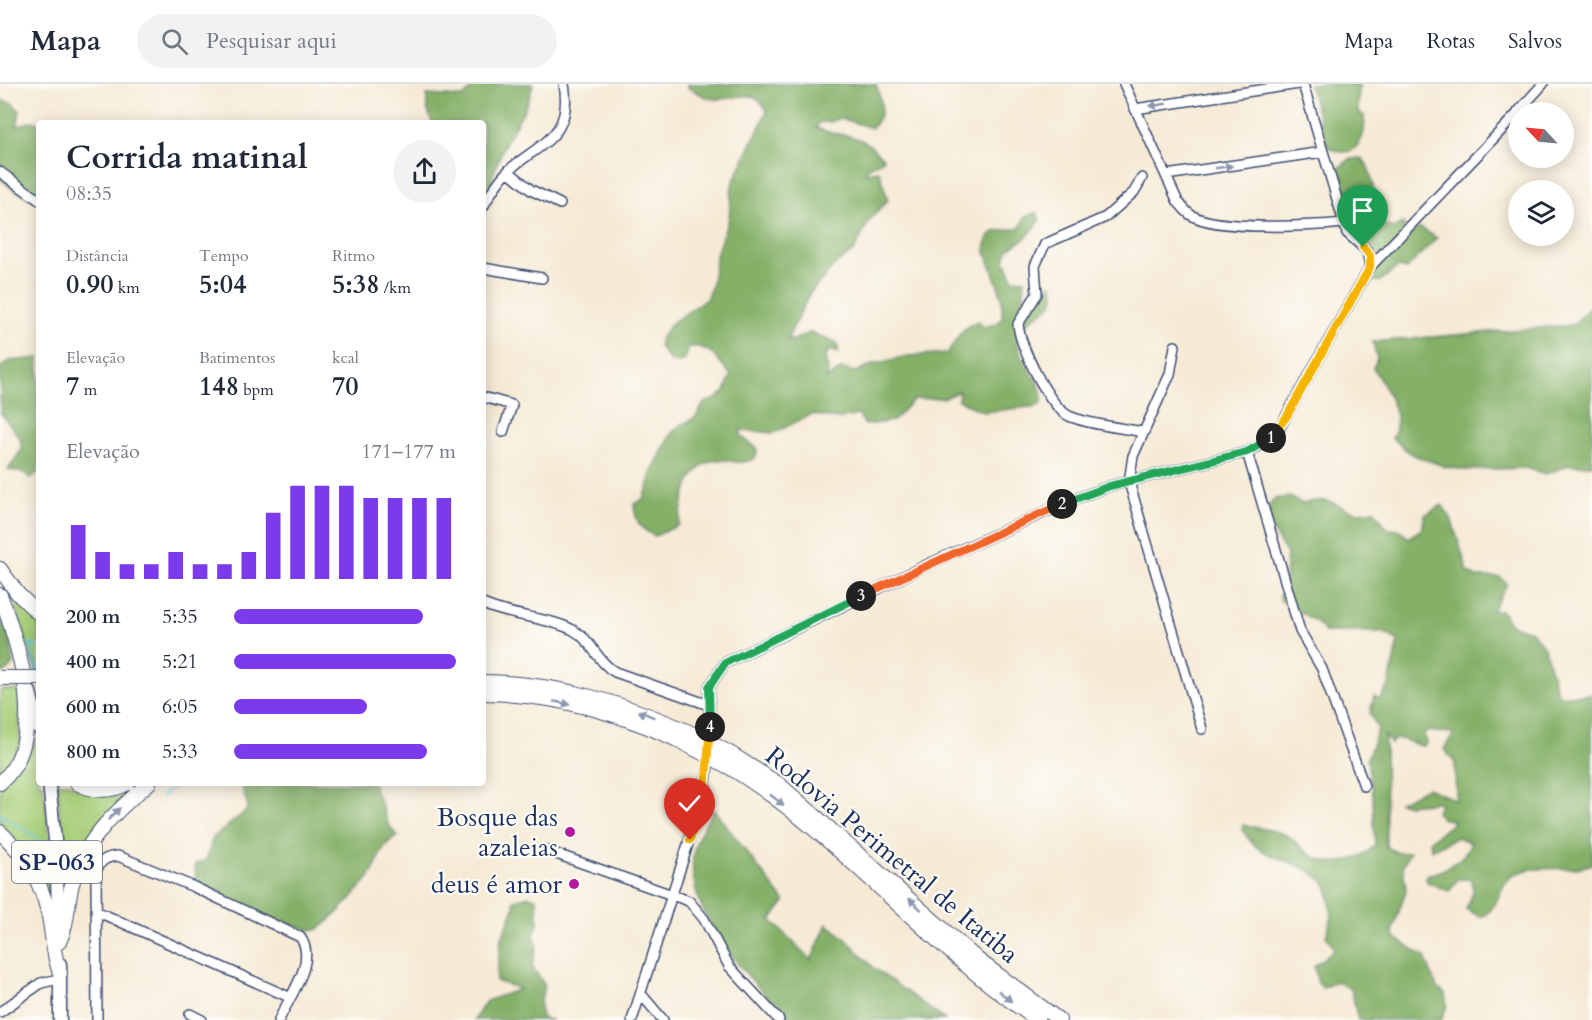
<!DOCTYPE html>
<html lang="pt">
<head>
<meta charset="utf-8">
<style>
	:root { --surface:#fff; --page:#f2f2f3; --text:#1f2937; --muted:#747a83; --line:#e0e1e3; --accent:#7c3aed }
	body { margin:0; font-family:Cardo,serif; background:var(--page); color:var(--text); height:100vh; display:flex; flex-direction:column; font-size:22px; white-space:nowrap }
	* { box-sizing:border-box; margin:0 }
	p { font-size:20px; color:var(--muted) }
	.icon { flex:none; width:33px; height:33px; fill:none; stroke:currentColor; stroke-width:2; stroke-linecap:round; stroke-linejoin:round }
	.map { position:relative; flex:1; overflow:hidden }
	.panel { position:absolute; left:36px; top:36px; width:450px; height:666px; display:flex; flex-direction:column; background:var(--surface); border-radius:6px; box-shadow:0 3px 15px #0003 }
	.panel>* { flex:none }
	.needle { width:39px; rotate:296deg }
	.controls { position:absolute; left:1508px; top:18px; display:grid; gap:12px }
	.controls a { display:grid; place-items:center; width:66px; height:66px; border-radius:50%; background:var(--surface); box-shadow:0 3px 15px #0003; font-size:30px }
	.pin { position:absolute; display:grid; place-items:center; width:51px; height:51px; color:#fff; margin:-62px -26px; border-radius:50% 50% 50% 0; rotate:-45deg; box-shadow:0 0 6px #0007 }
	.pin .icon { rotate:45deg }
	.km { position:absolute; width:30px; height:30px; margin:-15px; border-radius:50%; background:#222; color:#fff; font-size:16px; line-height:30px; text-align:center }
	.round { display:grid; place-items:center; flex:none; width:63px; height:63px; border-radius:32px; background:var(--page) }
	.overview { display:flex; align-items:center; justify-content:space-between; height:102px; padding:0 30px }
	h1 { font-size:33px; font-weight:700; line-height:45px }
	.figures { display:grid; grid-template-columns:repeat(3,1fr); gap:9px; height:102px; padding:6px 30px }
	.figures div { display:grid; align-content:center }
	.figures b { font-size:26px; font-weight:700 }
	.figures small { font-size:16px; font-weight:400 }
	.figures p { font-size:16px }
	.chart { height:168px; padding:12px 30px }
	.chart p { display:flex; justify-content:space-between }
	.chart svg { width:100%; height:108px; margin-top:6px; stroke:var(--accent); stroke-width:6 }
	ul { padding:0 30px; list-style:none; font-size:20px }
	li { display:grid; grid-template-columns:96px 72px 1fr; align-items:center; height:45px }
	li i { height:15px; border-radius:8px; background:var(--accent) }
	header { display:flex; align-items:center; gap:36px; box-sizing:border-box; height:84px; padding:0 30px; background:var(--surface); border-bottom:2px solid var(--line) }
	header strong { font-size:28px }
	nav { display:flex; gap:33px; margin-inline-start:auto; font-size:21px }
	.search { width:420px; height:54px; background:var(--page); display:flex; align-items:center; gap:15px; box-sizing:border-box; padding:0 21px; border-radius:33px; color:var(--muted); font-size:22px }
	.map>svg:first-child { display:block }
	.green { fill:#a6cd77; stroke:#607e6a; stroke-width:1.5 }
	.forest { fill:#84b068; stroke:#507063; stroke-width:1.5 }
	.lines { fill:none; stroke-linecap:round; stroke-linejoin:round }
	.stream { stroke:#62c5e0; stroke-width:2 }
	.minor-casing { stroke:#3c4b70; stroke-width:12 }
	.major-casing { stroke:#3c4b70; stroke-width:15 }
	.highway-casing { stroke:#3c4b70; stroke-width:16 }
	.minor { stroke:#fff; stroke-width:9 }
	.major { stroke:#fff; stroke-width:12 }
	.highway { stroke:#fff; stroke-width:14 }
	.highway-bridge-casing { stroke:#3c4b70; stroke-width:16; stroke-linecap:butt }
	.highway-bridge { stroke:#fff; stroke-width:14 }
	.oneway { fill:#8d97ae }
	.split-1-casing { stroke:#fff; stroke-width:12 }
	.split-2-casing { stroke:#fff; stroke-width:12 }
	.split-3-casing { stroke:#fff; stroke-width:12 }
	.split-4-casing { stroke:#fff; stroke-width:12 }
	.split-5-casing { stroke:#fff; stroke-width:12 }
	.split-1 { stroke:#f5b400; stroke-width:8 }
	.split-2 { stroke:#22a559; stroke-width:8 }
	.split-3 { stroke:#f0652b; stroke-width:8 }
	.split-4 { stroke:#22a559; stroke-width:8 }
	.split-5 { stroke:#f5b400; stroke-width:8 }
	.poi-dot { fill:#b5179e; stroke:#fdfcf7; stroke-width:2 }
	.labels { text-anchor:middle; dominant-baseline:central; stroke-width:4.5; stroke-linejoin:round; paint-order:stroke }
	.shield { fill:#fdfcf7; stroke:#5f6c8c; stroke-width:1.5 }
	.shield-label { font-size:24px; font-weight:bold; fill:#1b2f5e }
	.poi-label { font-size:26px; fill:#1b2f5e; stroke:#fdfcf7; text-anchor:end }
	.street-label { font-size:26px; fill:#1b2f5e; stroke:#fdfcf7 }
</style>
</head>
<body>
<header>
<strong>Mapa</strong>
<div class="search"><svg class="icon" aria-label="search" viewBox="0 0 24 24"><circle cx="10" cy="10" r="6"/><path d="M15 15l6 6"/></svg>Pesquisar aqui</div>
<nav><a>Mapa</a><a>Rotas</a><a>Salvos</a></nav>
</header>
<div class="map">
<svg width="1592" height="936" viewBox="0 0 1592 936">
	<rect width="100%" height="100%" fill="#fdfcf7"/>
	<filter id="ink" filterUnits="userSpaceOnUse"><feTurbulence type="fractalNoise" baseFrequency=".0167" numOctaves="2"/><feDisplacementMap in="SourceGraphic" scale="12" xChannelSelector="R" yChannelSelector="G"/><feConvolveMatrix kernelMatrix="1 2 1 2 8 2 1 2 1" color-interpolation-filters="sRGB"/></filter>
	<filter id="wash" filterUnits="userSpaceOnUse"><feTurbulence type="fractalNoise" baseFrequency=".008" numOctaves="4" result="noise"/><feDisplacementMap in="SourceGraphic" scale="24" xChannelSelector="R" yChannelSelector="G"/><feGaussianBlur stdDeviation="1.35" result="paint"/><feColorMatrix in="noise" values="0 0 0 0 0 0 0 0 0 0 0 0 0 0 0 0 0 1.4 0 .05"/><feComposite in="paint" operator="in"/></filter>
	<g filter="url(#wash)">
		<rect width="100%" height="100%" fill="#f6ead5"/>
		<path class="green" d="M13 514 39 534V598Z
			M0 606H20V662L0 695Z
			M31 638 39 676V699H43L50 758 52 817 0 742V704Z
			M57 699H70L77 704 145 699 120 720 66 802Z"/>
		<path class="forest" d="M477 0H533C529 23 516 38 506 58 493 85 487 109 483 138V39H432L427 24V11L463 13Z
			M687 0H876C882 18 885 29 872 44L839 34 831 38H820L816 44C832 51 850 49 865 58 872 61 875 69 883 73V76L869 83 865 89 879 87 888 116 870 135 854 167 836 180 810 209 787 256H794L811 248 837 260 839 269 829 266 825 274 828 285 826 295 841 285 856 288 873 280 908 272 948 269C958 254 958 246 978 237L983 243 997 240 1002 234V213L985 166 988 153 994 148 1020 144 1025 133 1037 128 1040 137 1026 154 1008 165 1005 176 1013 195 1025 196 1023 222C1035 215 1037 201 1052 200 1063 232 1026 225 1019 253 1013 277 1045 294 1042 318L1038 322 984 328 958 316 959 307 944 314 914 315 893 337 865 341 859 331 836 335 812 330 774 349 740 346 742 353 757 364 756 373C741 384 731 374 716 376 688 381 682 418 679 441L655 452C640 445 635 437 634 420L642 416 649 402 650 391 671 350 679 342 695 334 704 319 716 315 725 307 731 291C718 278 710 259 689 263L685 275 678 279 670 277 659 262 661 253 672 239 706 215 711 204 717 167 729 134 732 101 767 27C753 0 738 17 714 15 704 14 696 7 687 3Z
			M1309 0H1359L1358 29 1364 31C1367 55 1355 79 1327 62Z
			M0 16 12 19 20 27 17 42 33 37 39 40V118L14 106 0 94Z
			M1361 74C1375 83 1373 124 1382 140L1392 144 1403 139 1406 147 1421 144 1437 154 1406 185 1398 183 1380 197H1373V193L1378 173 1355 148V135C1339 126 1341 109 1343 93L1336 86 1350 75Z
			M1592 221V381H1569L1546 390 1526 384 1465 386 1446 383 1411 370 1392 354C1406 333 1384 303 1373 284L1377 275 1373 258 1573 241Z
			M39 274V388L30 394 23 388 8 386 22 365 20 354 0 328V284L9 277Z
			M1290 413 1303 420C1338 407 1341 435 1374 426L1388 445 1400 446 1408 454 1422 445 1425 431 1442 421 1451 434 1468 488 1476 493H1500L1507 500 1492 527H1502L1511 541 1531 547 1544 563 1558 611H1592V780C1567 790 1537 778 1514 791 1497 800 1501 826 1480 833L1466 825 1473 808 1472 795H1458L1449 807 1427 798 1426 795 1427 791C1444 787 1465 776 1471 759L1457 753 1431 766 1430 756 1451 741 1453 736 1443 735 1436 728 1440 720 1438 718 1408 721 1399 718 1427 704 1456 716 1455 679 1444 665 1454 649 1425 647 1424 653 1427 659 1423 662C1412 661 1406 653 1394 655L1391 660 1385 651 1386 763 1398 769 1410 768 1403 781 1406 806 1392 848 1397 855 1425 873 1437 904 1445 910 1447 922 1441 936H1358L1351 905 1336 897 1323 904 1318 899 1314 882 1335 865 1326 852 1332 833 1328 803C1302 770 1259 782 1242 744L1243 741C1256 744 1272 745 1284 750 1295 755 1303 767 1314 773 1333 784 1359 776 1375 762L1373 714 1367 675 1378 645 1370 630 1374 612 1380 615 1389 601 1398 556 1382 548H1325L1315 537 1281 517 1279 512 1284 503 1287 469C1277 457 1260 429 1274 415Z
			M0 531 11 560 13 580 5 589 0 588Z
			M240 699H374C373 710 379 712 382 722 386 736 387 741 398 752 376 764 382 775 370 792 361 804 331 838 318 845 303 852 220 812 202 804L196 797 195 780 206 776 213 754 246 727 248 722Z
			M714 726 785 818 771 836 811 876 827 840 845 854 874 884 945 936H790C749 894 676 824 696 759 700 748 708 736 714 726Z
			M529 812 537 815 538 839 534 851 537 861 532 882 545 902C541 913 537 925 544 935L552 936H474L486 917 520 905 496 897 501 856 514 824V816Z"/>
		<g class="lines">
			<path class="stream" d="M37 588 30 559 39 565
				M162 712 177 699
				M0 731 41 756
				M66 773 67 797"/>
		</g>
	</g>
	<g filter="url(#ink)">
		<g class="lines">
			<defs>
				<path id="minor" d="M1124 0 1178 118C1182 122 1186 128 1191 131 1217 147 1313 142 1344 139
					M1303 0 1347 149 1367 167 1370 183
					M1135 25 1299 0
					M1518 28 1543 0
					M508 87 531 106 560 120
					M0 88 39 116
					M1166 91 1323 68
					M1142 94 1134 108 1106 133 1045 160 1035 182 1037 210 1018 240C1020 263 1049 322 1069 332 1086 340 1123 344 1142 348
					M483 123C490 110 499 95 510 85 542 58 573 52 564 0
					M483 184 542 194
					M1175 262 1170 290 1133 372 1129 398 1202 645
					M483 313 512 321 503 348
					M1247 368 1269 357 1279 345 1370 183 1518 29
					M483 520C511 533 545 532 573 546 592 556 597 578 615 588L709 621
					M545 766 689 817 704 835 729 882 779 936
					M96 827 289 913
					M641 910 663 936
					M0 928 41 899 59 895
					M190 930 202 936
					M97 936 96 787C101 776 106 773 118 772L194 803 300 853C318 876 289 913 279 936
					M632 936 705 707 710 660 709 603 725 579 929 480 1070 417 1110 402 1247 368 1300 547 1322 585 1364 702"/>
				<path id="major" d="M30 608 39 645
					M49 699 56 766 59 853
					M60 880V936"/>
				<path id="highway" d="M0 485 18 510 39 530
					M0 511C19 562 50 656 0 699
					M483 598C560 599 630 621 700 653
					M483 609C557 610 632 631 697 666
					M731 670 780 701 978 876 1059 936
					M729 683C843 752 927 863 1038 936
					M77 699C94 708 111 708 128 699
					M0 748C23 769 41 797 48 828 53 849 52 869 60 889
					M59 858C68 840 67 819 72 800 84 756 116 727 149 699"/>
			</defs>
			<use href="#minor" class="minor-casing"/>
			<use href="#major" class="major-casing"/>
			<use href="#highway" class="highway-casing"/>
			<use href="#minor" class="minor"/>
			<use href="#major" class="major"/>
			<use href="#highway" class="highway"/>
			<defs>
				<path id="highway-bridge" d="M0 594H39
					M700 653 731 670
					M697 666 729 683"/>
			</defs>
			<use href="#highway-bridge" class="highway-bridge-casing"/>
			<use href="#highway-bridge" class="highway-bridge"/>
		</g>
		<defs><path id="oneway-solid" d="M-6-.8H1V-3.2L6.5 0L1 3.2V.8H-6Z" transform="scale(1.5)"/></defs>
		<g class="oneway">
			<use href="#oneway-solid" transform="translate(1158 21) rotate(172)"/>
			<use href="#oneway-solid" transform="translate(1224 83) rotate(-8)"/>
			<use href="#oneway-solid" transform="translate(562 619) rotate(11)"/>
			<use href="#oneway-solid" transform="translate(646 630) rotate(-158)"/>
			<use href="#oneway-solid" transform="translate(777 716) rotate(38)"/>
			<use href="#oneway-solid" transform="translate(114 730) rotate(-45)"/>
			<use href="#oneway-solid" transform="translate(915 820) rotate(-138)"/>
			<use href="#oneway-solid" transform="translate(1005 912) rotate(39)"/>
		</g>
	</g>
	<g class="lines" filter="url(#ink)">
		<defs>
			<path id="split-1" d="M1271 354 1287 332 1370 183V172L1363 163"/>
			<path id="split-2" d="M1062 420 1110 402 1247 368 1271 354"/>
			<path id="split-3" d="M861 512 1062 420"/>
			<path id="split-4" d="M710 643 709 603 725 579 861 512"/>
			<path id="split-5" d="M690 756 705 706 710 643"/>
		</defs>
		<use href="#split-1" class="split-1-casing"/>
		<use href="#split-2" class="split-2-casing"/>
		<use href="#split-3" class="split-3-casing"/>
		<use href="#split-4" class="split-4-casing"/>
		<use href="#split-5" class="split-5-casing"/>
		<use href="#split-1" class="split-1"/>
		<use href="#split-2" class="split-2"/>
		<use href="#split-3" class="split-3"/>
		<use href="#split-4" class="split-4"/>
		<use href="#split-5" class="split-5"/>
	</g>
	<g class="poi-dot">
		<circle cx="570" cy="748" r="6"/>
		<circle cx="574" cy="800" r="6"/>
	</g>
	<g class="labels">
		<rect class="shield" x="12" y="757" width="90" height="42" rx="4.5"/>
		<g class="shield-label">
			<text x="57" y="778">SP-063</text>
		</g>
		<g class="poi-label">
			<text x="558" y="733">Bosque das<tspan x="558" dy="30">azaleias</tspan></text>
			<text x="562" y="800">deus é amor</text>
		</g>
		<g class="street-label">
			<text transform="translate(892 771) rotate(40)">Rodovia Perimetral de Itatiba</text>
		</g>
	</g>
</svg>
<div class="controls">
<a><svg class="needle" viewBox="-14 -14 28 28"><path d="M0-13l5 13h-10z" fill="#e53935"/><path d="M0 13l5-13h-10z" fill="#747a83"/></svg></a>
<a><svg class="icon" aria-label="layers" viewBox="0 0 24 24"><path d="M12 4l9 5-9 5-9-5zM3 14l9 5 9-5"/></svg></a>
</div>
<div class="pin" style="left:1363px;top:163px;background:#1e9e55"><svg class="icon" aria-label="arrive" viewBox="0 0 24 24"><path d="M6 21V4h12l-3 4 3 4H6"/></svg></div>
<div class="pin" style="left:690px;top:756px;background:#d93025"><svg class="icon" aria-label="check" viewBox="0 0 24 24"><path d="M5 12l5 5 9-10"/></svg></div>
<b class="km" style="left:1271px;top:354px">1</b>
<b class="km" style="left:1062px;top:420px">2</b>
<b class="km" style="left:861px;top:512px">3</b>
<b class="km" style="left:710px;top:643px">4</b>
<section class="panel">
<div class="overview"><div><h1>Corrida matinal</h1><p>08:35</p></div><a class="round"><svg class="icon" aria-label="share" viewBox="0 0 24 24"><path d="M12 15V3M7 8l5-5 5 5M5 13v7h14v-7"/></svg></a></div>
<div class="figures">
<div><p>Distância</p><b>0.90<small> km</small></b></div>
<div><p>Tempo</p><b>5:04</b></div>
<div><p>Ritmo</p><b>5:38<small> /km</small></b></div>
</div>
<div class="figures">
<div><p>Elevação</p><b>7<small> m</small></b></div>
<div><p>Batimentos</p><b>148<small> bpm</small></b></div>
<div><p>kcal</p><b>70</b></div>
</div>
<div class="chart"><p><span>Elevação</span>171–177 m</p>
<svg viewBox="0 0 160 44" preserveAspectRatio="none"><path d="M5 44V22M15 44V33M25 44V38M35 44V38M45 44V33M55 44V38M65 44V38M75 44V33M85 44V17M95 44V6M105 44V6M115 44V6M125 44V11M135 44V11M145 44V11M155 44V11"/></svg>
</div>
<ul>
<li><b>200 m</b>5:35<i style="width:85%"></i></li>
<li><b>400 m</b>5:21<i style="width:100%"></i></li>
<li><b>600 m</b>6:05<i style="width:60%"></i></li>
<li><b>800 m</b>5:33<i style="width:87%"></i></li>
</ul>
</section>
</div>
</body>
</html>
